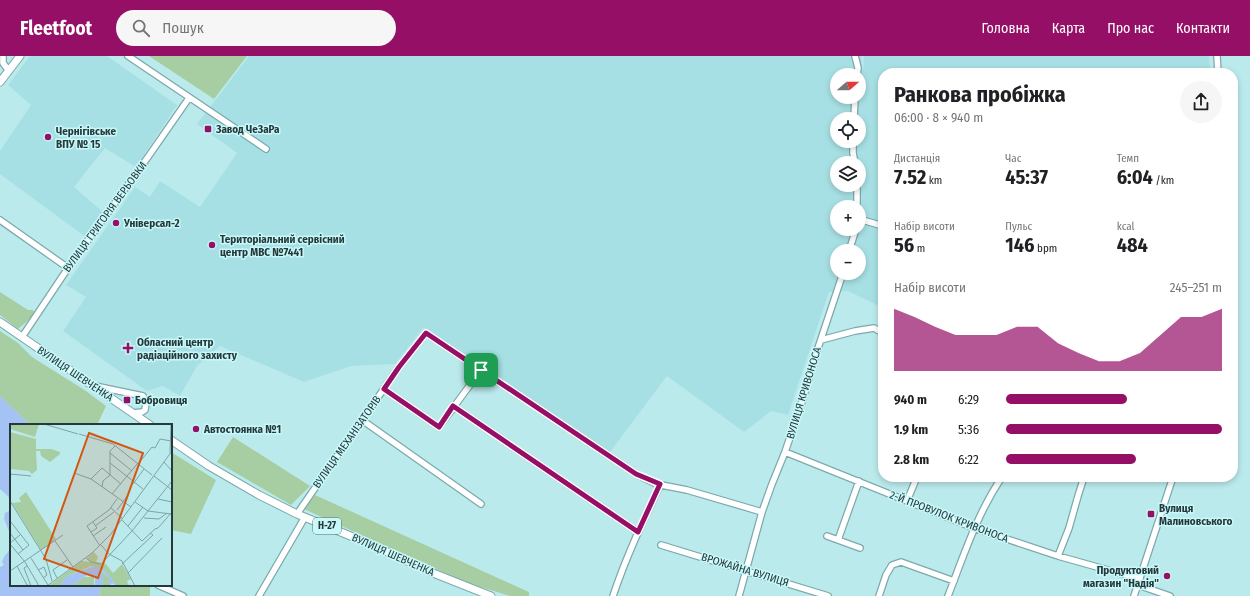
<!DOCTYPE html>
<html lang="uk">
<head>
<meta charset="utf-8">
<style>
	:root { --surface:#fff; --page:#f6f6f6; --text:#202124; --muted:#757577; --accent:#950f67 }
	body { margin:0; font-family:"Fira Sans Condensed",sans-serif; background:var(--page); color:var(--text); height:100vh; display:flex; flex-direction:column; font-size:15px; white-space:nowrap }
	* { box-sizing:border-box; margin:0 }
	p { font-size:13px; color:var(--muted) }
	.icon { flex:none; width:22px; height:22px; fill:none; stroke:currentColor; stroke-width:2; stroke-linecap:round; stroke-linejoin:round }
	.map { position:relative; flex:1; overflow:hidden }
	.panel { position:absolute; left:878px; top:12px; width:360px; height:414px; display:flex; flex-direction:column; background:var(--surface); border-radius:16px; box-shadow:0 2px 6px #0003 }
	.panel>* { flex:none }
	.needle { width:26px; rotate:70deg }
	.tools { position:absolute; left:830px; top:12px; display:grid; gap:8px }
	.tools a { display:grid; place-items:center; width:36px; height:36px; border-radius:50%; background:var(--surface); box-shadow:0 2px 6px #0003; font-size:20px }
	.pin { position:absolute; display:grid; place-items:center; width:34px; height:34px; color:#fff; margin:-17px; border-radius:8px; box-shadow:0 2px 6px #0006 }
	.round { display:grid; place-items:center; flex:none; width:42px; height:42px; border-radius:21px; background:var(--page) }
	.head { display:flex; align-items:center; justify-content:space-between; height:68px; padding:0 16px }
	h1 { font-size:22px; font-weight:700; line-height:30px }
	.metrics { display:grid; grid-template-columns:repeat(3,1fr); gap:6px; height:68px; padding:4px 16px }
	.metrics div { display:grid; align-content:center }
	.metrics b { font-size:20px; font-weight:700 }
	.metrics small { font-size:11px; font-weight:400 }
	.metrics p { font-size:11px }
	.chart { height:112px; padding:8px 16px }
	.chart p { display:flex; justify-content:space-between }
	.chart svg { width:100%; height:72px; margin-top:4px; fill:var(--accent); opacity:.7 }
	ul { padding:0 16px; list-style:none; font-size:13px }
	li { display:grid; grid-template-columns:64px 48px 1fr; align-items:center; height:30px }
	li i { height:10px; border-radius:5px; background:var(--accent) }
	header { display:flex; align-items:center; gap:24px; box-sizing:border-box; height:56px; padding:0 20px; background:var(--accent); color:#fff }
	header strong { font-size:19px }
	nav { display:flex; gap:22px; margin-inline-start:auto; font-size:14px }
	.search { width:280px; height:36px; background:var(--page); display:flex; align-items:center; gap:10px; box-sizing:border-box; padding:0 14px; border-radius:22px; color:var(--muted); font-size:15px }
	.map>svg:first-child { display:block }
	.built { fill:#a7e0e4; fill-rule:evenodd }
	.green { fill:#a7cea2 }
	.water { fill:#a4c2f3 }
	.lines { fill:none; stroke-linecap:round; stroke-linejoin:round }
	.minor-casing { stroke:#7ca9ac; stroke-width:8 }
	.major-casing { stroke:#7ca9ac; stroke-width:9 }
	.minor { stroke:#fff; stroke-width:5.5 }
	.major { stroke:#fff; stroke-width:7 }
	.route-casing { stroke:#fff; stroke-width:8 }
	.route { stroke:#950f67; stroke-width:5 }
	.poi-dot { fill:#950f67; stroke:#c8f8fa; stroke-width:1.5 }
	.labels { text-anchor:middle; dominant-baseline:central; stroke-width:3; stroke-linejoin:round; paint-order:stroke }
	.shield { fill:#c8f8fa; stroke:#577274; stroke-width:1 }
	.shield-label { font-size:10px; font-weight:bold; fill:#26393a }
	.poi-label { font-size:11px; font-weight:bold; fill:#26393a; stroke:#c8f8fa; text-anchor:start }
	.street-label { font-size:11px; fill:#26393a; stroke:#c8f8fa }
	.inset-road { fill:none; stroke:#7fa3a5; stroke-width:1 }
	.view { fill:#d55611; fill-opacity:0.15; stroke:#d55611; stroke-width:2 }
	.inset-edge { fill:none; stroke:#26393a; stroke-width:2 }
</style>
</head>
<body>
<header>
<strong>Fleetfoot</strong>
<div class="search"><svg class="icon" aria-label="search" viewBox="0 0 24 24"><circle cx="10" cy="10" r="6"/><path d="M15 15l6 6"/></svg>Пошук</div>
<nav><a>Головна</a><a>Карта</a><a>Про нас</a><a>Контакти</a></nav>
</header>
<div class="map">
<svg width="1250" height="540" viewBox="0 0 1250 540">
	<rect width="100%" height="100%" fill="#bbeaed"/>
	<path class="built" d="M30 0H107L177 49 136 111 96 87 105 92 74 131 104 157 87 182 0 118V95L31 49 8 29Z
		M249 0H861L863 15 864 0H1209L1210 17H883V252L848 235 829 236 788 359 771 355 744 376 667 320 610 396 424 271 395 308 351 310 304 326 220 290 197 310 180 340 163 330 147 335 63 275 86 241 66 229 135 131 150 141 160 125 200 151 237 97 197 68ZM837 19H859V41H837ZM837 63H859V85H837ZM837 107H859V129H837ZM837 151H859V173H837ZM837 195H859V217H837Z"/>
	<path class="green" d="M149 0H247L214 43Z
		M0 236 28 254H32L37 257 18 273 0 259Z
		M0 275 18 287 32 301 86 335 106 350 97 369H30L0 340Z
		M233 381 310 430 291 449 217 406Z
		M171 396 216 424 191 478 171 474Z
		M315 439 529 536V540H510L465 526 304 453Z
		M101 529H150V540H99Z"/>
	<path class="water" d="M0 340 30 369H11V443L0 433Z
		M11 454V480L4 463 5 457Z
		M11 492V529H101L99 540H0V511L4 509 2 506 4 501Z"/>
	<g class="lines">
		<defs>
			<path id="minor" d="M3 0V7L9 15
				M128 0 266 93
				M855 0 858 12 857 19
				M1217 0 1218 17
				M854 63 855 41
				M853 85V97L855 107
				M857 129V151
				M859 163 883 170
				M0 164 68 212
				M849 195 856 173
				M22 281 68 212 148 101 189 42
				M821 284 855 275 874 272 883 277
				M95 330 143 340 146 347 145 354 142 356 133 357
				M384 333 439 371 481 314
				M453 350 638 476
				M362 364 481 448
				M785 396 974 472 1058 500 1140 523
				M859 425 838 484 860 492
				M907 445 917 421
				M297 458 399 311 426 277 636 418 656 428 687 434 762 456
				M827 480 838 484
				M661 489 828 540
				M1058 500 1069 472 1078 440 1084 421
				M158 529 183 540
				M1138 529 1170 540
				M259 540 305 461
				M613 540C626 501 643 465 660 429
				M739 540 762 456 772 428 785 396 801 349 817 295 843 217
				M879 540 886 519 892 509 901 506 954 525
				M948 540C964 499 977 458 1002 421
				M1134 540 1173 421"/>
			<path id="major" d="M0 26 20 0
				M0 266 150 369
				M171 384 209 410 259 439 297 458 370 488 433 517 491 540"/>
		</defs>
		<use href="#minor" class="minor-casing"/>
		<use href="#major" class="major-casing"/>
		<use href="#minor" class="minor"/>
		<use href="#major" class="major"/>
	</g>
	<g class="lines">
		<defs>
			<path id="route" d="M426 277 636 418 660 428 638 476 453 350 439 371 384 333 399 311Z"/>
		</defs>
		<use href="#route" class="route-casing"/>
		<use href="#route" class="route"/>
	</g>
	<g class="poi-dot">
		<rect x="204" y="69" width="8" height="8" rx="2"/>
		<circle cx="48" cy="81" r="4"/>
		<circle cx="116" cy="167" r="4"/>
		<circle cx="212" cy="189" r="4"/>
		<path d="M126 286h4v4h4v4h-4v4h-4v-4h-4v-4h4z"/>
		<rect x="123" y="340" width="8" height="8" rx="2"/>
		<circle cx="196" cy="373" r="4"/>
		<rect x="1147" y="454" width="8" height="8" rx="2"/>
		<circle cx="1167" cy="520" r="4"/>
	</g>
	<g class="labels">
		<rect class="shield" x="313" y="462" width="28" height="16" rx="3"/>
		<g class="shield-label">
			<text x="327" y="470">Н-27</text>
		</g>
		<g class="poi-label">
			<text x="216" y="73">Завод ЧеЗаРа</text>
			<text x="56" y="75">Чернігівське<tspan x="56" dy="13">ВПУ № 15</tspan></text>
			<text x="124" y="167">Універсал-2</text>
			<text x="220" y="183">Територіальний сервісний<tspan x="220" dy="13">центр МВС №7441</tspan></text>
			<text x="137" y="286">Обласний центр<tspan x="137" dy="13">радіаційного захисту</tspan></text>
			<text x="135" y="344">Бобровиця</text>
			<text x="204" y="373">Автостоянка №1</text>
			<text x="1159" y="452">Вулиця<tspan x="1159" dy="13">Малиновського</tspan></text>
			<text x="1159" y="514" text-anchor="end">Продуктовий<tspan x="1159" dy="13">магазин "Надія"</tspan></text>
		</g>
		<g class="street-label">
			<text transform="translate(105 161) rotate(-54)">ВУЛИЦЯ ГРИГОРІЯ ВЕРЬОВКИ</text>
			<text transform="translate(75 318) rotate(34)">ВУЛИЦЯ ШЕВЧЕНКА</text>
			<text transform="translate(804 337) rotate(-73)">ВУЛИЦЯ КРИВОНОСА</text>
			<text transform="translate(347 386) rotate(-55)">ВУЛИЦЯ МЕХАНІЗАТОРІВ</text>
			<text transform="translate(949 461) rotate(21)">2-Й ПРОВУЛОК КРИВОНОСА</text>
			<text transform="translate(393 499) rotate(24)">ВУЛИЦЯ ШЕВЧЕНКА</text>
			<text transform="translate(745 514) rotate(17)">ВРОЖАЙНА ВУЛИЦЯ</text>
		</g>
	</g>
	<g transform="translate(10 368)">
		<rect width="162" height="162" fill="#bbeaed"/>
		<path d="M0 0H29L25 13 0 5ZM0 8 26 15V25H41L50 28V30L40 38 31 32 30 27H26L27 46 22 50 19 47 0 45ZM16 68 46 115 31 126 2 79 11 78 9 74ZM84 128 88 133 86 138 96 140 103 149 112 140 121 155 117 157 119 162H107L95 146 82 142 57 152 49 162 40 161 72 137 80 138 77 134ZM91 146 99 154V162H93ZM74 153H84V162H62Z" fill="#a7cea2"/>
		<path d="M84 142 95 146 107 162 102 159 99 162V154L92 146 93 162H85V153L78 150 62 162H49L57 152Z" fill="#a4c2f3"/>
		<path class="inset-road" d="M34 0 68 10M69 10 103 20 142 51M100 29 122 47M160 29 161 0M154 38 162 47M100 39 133 65M128 40 142 23 145 24 150 15 161 17M64 49 81 55 121 83M0 50 21 52M144 52 162 66M81 55 92 44 111 60M123 60 134 45M92 63 93 57 100 51V27L105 22M102 70 128 39M148 75 162 78M0 77 36 135 42 157M125 78 138 87 161 90M101 84 112 94M107 86 118 71M134 94 149 95 157 89M112 96 132 117 145 105 148 104 162 88M0 97 19 121 8 130M85 102 104 88M118 102 133 83M81 108 87 104 83 98M0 109 13 126M83 112 96 103M45 117 63 143M0 119 10 111M0 120 15 138 29 162M91 121 99 130 112 137 125 162M90 122 77 102 99 86 107 75M21 134 38 161M76 134 81 138 91 140M92 139 122 107 162 57M112 140 143 111 140 109M7 142 17 161 21 162M17 142 14 144 21 162M28 146 34 143 37 151 33 154M0 147 53 111M118 149 152 114M47 154 43 146 57 136M37 162 82 129 101 110 162 27"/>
		<path class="view" d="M79 9 133 29 88 154 34 135Z"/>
		<rect width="162" height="162" class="inset-edge"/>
	</g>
</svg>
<div class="tools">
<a><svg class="needle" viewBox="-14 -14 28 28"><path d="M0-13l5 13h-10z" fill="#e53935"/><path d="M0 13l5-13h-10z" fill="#757577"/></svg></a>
<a><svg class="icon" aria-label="locate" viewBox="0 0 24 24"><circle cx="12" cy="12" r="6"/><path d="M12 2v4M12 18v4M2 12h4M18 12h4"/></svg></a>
<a><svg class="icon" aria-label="layers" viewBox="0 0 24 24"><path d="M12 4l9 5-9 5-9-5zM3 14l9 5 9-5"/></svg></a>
<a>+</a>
<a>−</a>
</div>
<div class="pin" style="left:481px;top:314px;background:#1e9e55"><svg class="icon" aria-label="arrive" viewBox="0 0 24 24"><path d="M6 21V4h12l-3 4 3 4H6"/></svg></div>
<section class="panel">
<div class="head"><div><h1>Ранкова пробіжка</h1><p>06:00 · 8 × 940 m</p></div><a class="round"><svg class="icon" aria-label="share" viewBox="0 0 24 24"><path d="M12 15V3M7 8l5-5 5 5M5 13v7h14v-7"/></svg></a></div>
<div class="metrics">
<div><p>Дистанція</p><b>7.52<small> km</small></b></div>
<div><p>Час</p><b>45:37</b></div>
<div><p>Темп</p><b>6:04<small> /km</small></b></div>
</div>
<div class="metrics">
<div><p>Набір висоти</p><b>56<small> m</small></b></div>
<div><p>Пульс</p><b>146<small> bpm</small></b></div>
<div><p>kcal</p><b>484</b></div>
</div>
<div class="chart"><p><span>Набір висоти</span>245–251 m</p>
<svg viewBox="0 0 160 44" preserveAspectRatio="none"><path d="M0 44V6L10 11L20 17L30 22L40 22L50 22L60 17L70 17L80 27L90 33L100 38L110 38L120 33L130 22L140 11L150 11L160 6V44z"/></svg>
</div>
<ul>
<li><b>940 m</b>6:29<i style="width:56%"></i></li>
<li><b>1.9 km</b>5:36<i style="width:100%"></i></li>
<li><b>2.8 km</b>6:22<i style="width:60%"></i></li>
</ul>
</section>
</div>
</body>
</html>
